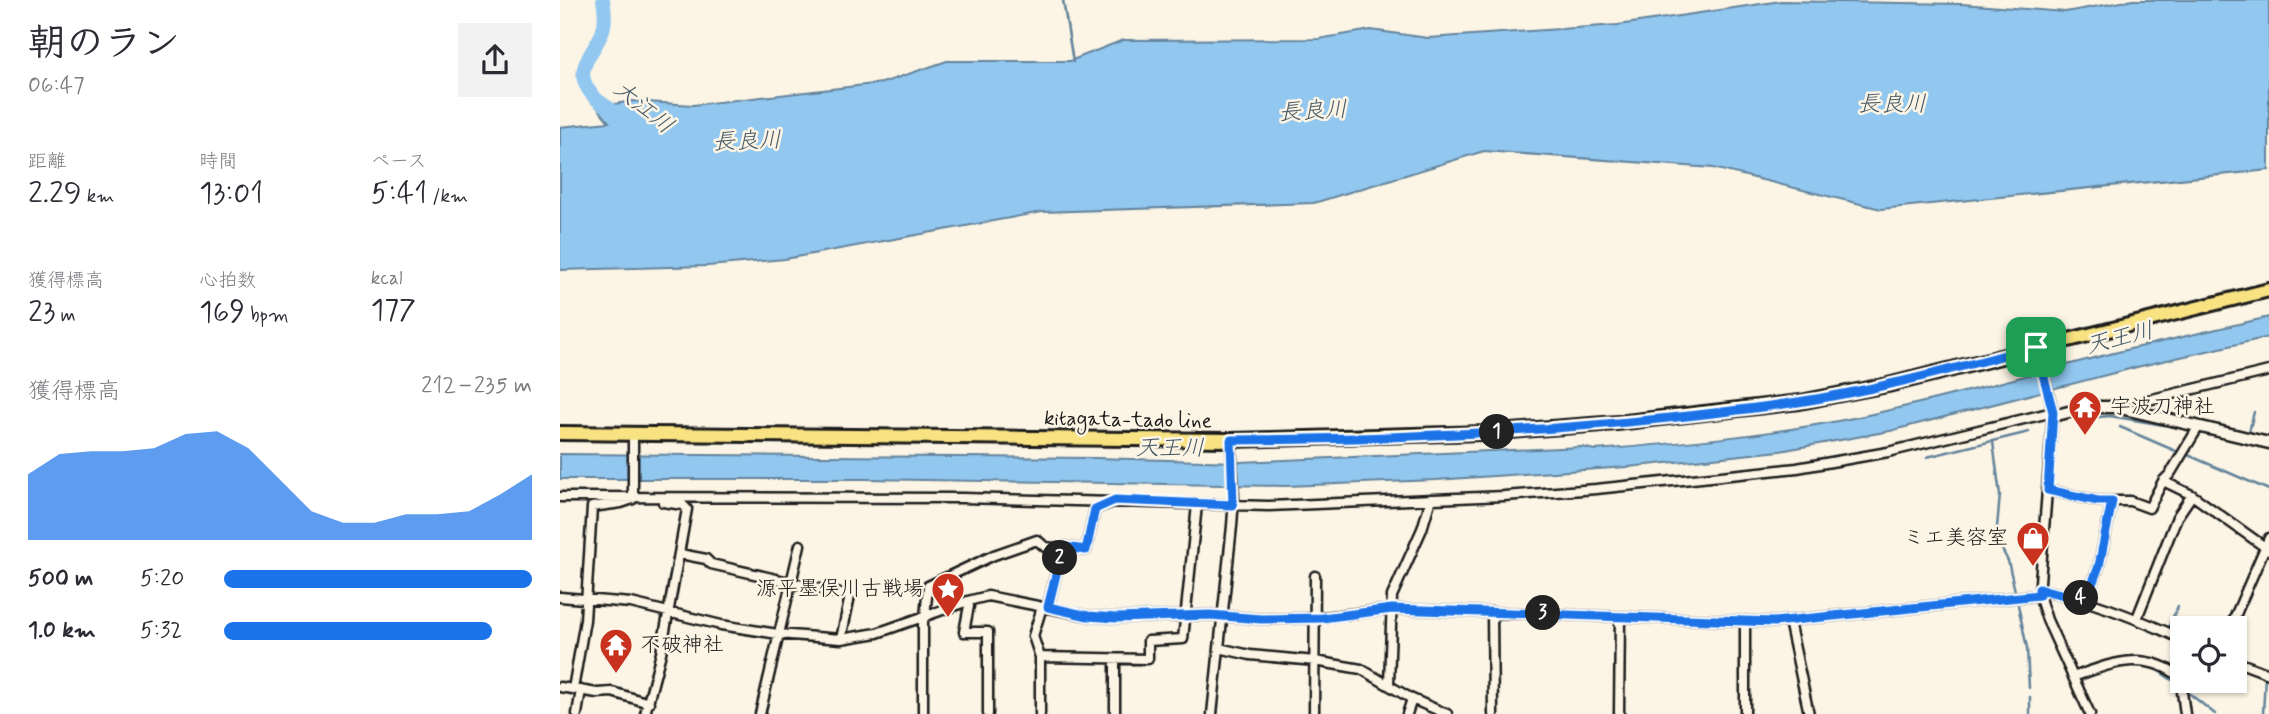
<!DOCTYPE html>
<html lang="ja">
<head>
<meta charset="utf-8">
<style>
	:root { --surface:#fff; --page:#f2f2f3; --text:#2b2b33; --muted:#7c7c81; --accent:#1a73e8 }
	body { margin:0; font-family:Mynerve,"Klee One",sans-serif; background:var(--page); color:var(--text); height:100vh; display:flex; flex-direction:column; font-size:26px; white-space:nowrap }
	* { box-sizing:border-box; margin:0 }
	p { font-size:23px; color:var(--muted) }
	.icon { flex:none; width:38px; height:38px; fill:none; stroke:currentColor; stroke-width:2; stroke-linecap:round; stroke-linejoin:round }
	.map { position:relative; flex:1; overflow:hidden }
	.sheet { display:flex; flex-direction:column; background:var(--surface); width:560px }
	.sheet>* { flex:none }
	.buttons { position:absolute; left:1610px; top:616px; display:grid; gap:14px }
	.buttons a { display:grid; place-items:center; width:77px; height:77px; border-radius:0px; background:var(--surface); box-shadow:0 2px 5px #0004; font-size:35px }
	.pin { position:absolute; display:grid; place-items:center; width:60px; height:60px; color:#fff; margin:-30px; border-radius:14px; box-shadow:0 4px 10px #0006 }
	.km { position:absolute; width:35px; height:35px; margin:-18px; border-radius:50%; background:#222; color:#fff; font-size:19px; line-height:35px; text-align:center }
	.round { display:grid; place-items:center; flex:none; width:74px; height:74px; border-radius:0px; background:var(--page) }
	.headline { display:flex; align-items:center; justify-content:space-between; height:119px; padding:0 28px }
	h1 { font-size:38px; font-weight:600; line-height:52px }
	.figures { display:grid; grid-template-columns:repeat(3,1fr); gap:10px; height:119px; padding:7px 28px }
	.figures div { display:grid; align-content:center }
	.figures b { font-size:30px; font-weight:600 }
	.figures small { font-size:19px; font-weight:400 }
	.figures p { font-size:19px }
	.chart { height:196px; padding:14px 28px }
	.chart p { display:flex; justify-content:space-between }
	.chart svg { width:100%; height:126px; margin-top:7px; fill:var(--accent); opacity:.7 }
	ul { padding:0 28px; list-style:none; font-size:23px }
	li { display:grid; grid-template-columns:112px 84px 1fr; align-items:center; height:52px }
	li i { height:18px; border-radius:9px; background:var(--accent) }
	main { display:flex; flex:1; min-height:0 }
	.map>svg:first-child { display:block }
	.water { fill:#92c7f0; stroke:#63839b; stroke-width:2 }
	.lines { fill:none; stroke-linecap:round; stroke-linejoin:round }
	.stream { stroke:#63839b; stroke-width:2.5 }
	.river { stroke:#92c7f0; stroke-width:14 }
	.minor-casing { stroke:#1c1c1c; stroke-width:13 }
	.tertiary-casing { stroke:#1c1c1c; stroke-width:15 }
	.primary-casing { stroke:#1c1c1c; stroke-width:18 }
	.minor { stroke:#fcf5e5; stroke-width:8 }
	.tertiary { stroke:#fcf5e5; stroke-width:10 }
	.primary { stroke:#f8e281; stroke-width:12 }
	.route-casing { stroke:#fff; stroke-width:14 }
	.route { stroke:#1a73e8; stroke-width:9 }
	.labels { text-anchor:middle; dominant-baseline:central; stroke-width:5; stroke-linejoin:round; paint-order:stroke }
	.poi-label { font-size:21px; fill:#1c1c1c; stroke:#fcf5e5; text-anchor:start }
	.street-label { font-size:21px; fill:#1c1c1c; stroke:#fcf5e5 }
	.water-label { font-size:23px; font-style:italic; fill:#455866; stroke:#fcf5e5 }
</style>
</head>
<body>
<main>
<section class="sheet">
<div class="headline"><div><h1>朝のラン</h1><p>06:47</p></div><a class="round"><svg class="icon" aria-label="share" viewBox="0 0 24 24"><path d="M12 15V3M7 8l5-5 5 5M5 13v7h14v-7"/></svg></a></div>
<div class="figures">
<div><p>距離</p><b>2.29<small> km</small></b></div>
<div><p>時間</p><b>13:01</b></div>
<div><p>ペース</p><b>5:41<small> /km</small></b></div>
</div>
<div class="figures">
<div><p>獲得標高</p><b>23<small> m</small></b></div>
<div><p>心拍数</p><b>169<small> bpm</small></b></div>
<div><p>kcal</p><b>177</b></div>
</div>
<div class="chart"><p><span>獲得標高</span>212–235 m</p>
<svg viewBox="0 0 160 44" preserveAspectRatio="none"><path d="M0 44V21L10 14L20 13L30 13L40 12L50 7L60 6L70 12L80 23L90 34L100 38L110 38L120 35L130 35L140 34L150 28L160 21V44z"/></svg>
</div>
<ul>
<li><b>500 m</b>5:20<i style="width:100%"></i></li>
<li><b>1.0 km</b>5:32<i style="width:87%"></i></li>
</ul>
</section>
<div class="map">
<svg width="1709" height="714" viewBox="0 0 1709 714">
	<rect width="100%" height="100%" fill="#fcf5e5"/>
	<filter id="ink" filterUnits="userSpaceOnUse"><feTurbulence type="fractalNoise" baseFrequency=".0143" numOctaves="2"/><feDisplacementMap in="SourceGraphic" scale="14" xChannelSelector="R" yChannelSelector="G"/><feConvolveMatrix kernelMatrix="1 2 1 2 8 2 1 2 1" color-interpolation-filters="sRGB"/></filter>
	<g filter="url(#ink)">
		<path class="water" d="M1573 0H1709V170L1321 209 1153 168 924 151 754 203 482 212 225 259 148 266 0 270V127L49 122 37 107 72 101 133 105 322 83 387 61H510L563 40 758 39 811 30 868 38 1058 25 1221 1 1402 4 1505 12Z
			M1709 317V337L1581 366 1330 431 1220 451 1068 467 876 480 727 486 305 479H0V454L535 458 680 462 1022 447 1035 450C1123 443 1211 435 1298 417 1389 398 1479 371 1570 349 1616 338 1663 328 1709 317Z"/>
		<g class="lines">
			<path class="stream" d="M503 0 513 62
				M1511 418 1518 419 1550 416 1627 429
				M1662 426 1709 437
				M1560 427 1618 452
				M1689 432 1694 412
				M1433 442 1440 495 1436 538 1448 561 1455 591
				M1367 457 1469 432
				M1624 457 1628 455 1709 490
				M1457 600 1467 648 1469 688
				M1613 630 1609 626 1618 606
				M1698 665 1709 670
				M1593 667 1622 687
				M1625 690 1655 714
				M1470 697V714
				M1703 714 1705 676"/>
			<path class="river" d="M43 0C45 10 46 23 42 33 32 56 10 71 34 97 41 104 52 109 60 116"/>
			<defs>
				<path id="minor" d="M1477 347 1493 412 1479 595 1487 620 1530 714
					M1581 412 1584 401 1709 371
					M1639 426 1610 474 1603 481 1632 495 1709 550
					M1488 490 1538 501H1570L1589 508 1603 481
					M0 497 403 498 709 506 944 496 1036 489 1237 468 1328 452 1493 412
					M120 554 146 559 151 564 290 596 281 639
					M1479 589C1530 600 1575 617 1622 639
					M0 597 71 603 161 625 218 634 281 639 317 633 408 601 428 596 528 616 556 618 650 615 701 619 756 618 832 609 1214 622 1479 595
					M1526 600 1539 566 1552 501
					M408 601 409 606 404 632H428V714
					M488 607 502 549 505 547 526 550 535 509 551 503
					M932 612 933 714
					M365 617 368 586 434 555 477 540 485 547 502 549
					M1577 618 1617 517 1632 495
					M363 619V714
					M1185 621V714
					M1229 621 1249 714
					M1670 628 1709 538
					M659 648 690 655 755 661 801 669 852 699 887 714
					M480 657 588 659V641L623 639 637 505
					M1675 661 1709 674
					M1513 677C1553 663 1584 649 1622 678
					M829 684 832 596 862 529 871 499
					M0 687 37 693 52 692 89 703
					M13 689 25 620 32 507 61 503 73 499V435
					M17 714 21 690
					M85 714 101 653 127 509 123 505 103 502
					M200 714 240 545
					M480 714V657L473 636 482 607
					M555 714V659
					M652 714 672 526 674 498 671 440
					M754 714 755 576
					M847 714 852 699
					M1059 714 1060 617
					M1625 714 1622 692 1628 681"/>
				<path id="tertiary" d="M1493 416 1528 407H1556L1709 443"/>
				<path id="primary" d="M0 433 671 440 924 433 1057 423 1240 402 1328 385 1709 290"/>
			</defs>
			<use href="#minor" class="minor-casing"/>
			<use href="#tertiary" class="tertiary-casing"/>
			<use href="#primary" class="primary-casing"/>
			<use href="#minor" class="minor"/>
			<use href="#tertiary" class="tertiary"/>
			<use href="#primary" class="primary"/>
		</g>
	</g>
	<g class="lines" filter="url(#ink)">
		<defs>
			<path id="route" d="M1476 347 1493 412 1488 490 1538 501H1552L1539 566 1526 600 1479 589V595L1214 622 832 609 762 618 701 619 650 615 556 618 528 616 488 607 502 550 505 547 526 550 535 509 555 500 673 505 671 440C860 439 1051 429 1238 402 1319 390 1398 367 1476 347Z"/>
		</defs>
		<use href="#route" class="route-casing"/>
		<use href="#route" class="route"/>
	</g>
	<defs>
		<symbol id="temple-pin" viewBox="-11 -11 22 30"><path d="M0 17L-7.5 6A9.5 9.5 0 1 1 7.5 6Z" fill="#c8321e" stroke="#fcf5e5"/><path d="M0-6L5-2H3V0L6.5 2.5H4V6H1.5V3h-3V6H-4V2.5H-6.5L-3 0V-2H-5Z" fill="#fff"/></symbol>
		<symbol id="shop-pin" viewBox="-11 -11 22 30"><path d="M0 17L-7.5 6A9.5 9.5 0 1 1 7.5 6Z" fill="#c8321e" stroke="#fcf5e5"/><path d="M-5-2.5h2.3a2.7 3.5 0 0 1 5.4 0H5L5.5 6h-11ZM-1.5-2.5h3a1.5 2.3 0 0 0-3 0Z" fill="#fff"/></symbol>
		<symbol id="sight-pin" viewBox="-11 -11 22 30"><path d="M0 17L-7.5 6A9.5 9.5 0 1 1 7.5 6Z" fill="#c8321e" stroke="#fcf5e5"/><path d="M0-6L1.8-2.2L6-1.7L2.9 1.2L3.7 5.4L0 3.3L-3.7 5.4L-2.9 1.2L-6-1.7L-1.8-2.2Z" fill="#fff"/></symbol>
	</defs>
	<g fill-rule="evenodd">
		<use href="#temple-pin" x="1506" y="388" width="38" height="52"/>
		<use href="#shop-pin" x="1454" y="519" width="38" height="52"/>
		<use href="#sight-pin" x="369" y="570" width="38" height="52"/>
		<use href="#temple-pin" x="37" y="626" width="38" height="52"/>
	</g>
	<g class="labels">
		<g class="poi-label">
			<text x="1550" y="407">宇波刀神社</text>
			<text x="1448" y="538" text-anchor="end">ミエ美容室</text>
			<text x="364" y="589" text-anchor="end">源平墨俣川古戦場</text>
			<text x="80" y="645">不破神社</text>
		</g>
		<g class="street-label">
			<text transform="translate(568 420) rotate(1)">kitagata-tado line</text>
		</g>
		<g class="water-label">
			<text x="1332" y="105">長良川</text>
			<text transform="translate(83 108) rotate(39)">大江川</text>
			<text transform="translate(753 112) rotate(-3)">長良川</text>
			<text transform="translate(187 142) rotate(-2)">長良川</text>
			<text transform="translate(1560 339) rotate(-14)">天王川</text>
			<text x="610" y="449">天王川</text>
		</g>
	</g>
</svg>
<div class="buttons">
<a><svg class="icon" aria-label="locate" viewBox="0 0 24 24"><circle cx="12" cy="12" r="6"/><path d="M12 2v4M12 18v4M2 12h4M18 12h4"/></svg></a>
</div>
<div class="pin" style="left:1476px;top:347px;background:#1e9e55"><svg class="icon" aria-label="arrive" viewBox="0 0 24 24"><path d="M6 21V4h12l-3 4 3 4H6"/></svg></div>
<b class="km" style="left:937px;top:432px">1</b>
<b class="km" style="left:500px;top:558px">2</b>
<b class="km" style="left:983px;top:613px">3</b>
<b class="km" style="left:1521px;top:598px">4</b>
</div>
</main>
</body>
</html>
